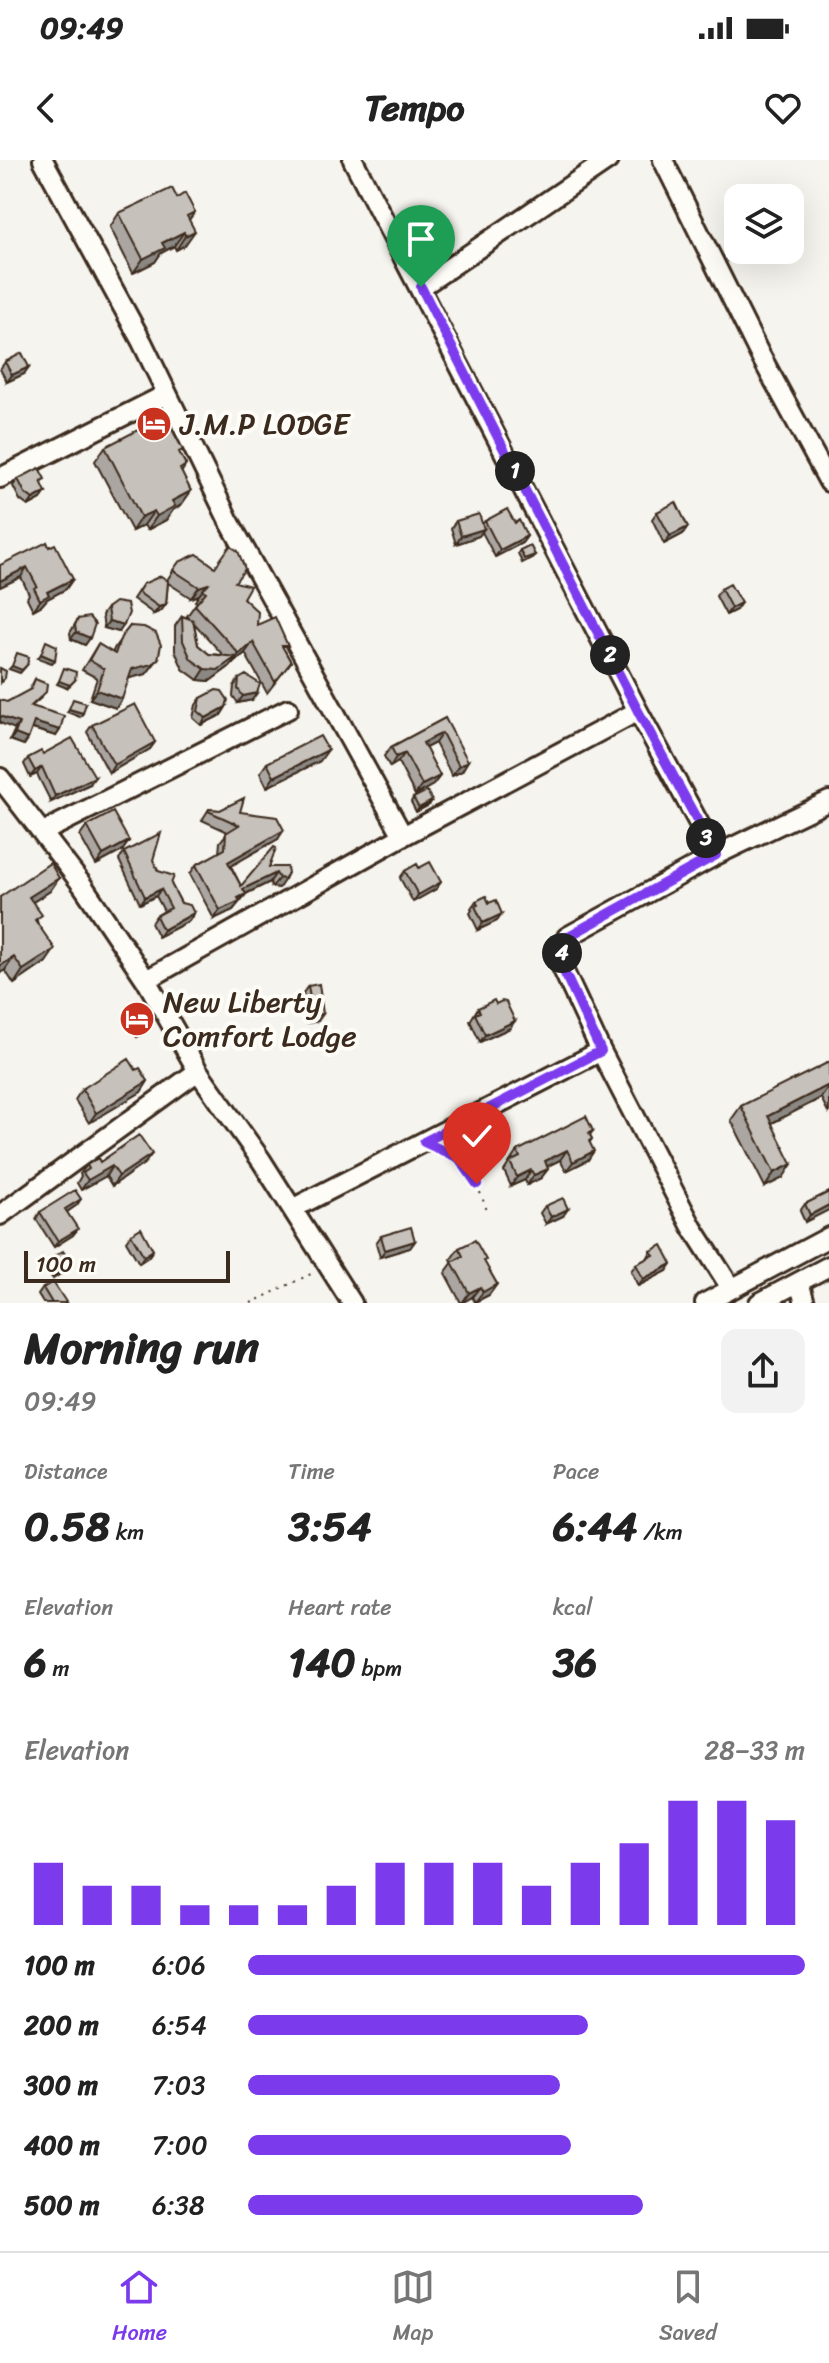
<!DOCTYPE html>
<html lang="en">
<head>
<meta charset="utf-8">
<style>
	:root { --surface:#fff; --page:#f2f2f2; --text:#222; --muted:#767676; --line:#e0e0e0; --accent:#7c3aed }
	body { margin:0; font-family:Sriracha,sans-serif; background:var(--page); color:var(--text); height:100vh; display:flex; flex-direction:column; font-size:30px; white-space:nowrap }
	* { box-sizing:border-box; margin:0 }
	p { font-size:26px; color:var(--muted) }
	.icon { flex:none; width:44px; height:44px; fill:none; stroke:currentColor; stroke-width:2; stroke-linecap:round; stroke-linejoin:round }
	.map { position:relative; height:1143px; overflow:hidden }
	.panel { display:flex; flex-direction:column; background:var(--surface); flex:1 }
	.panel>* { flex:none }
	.tools { position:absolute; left:724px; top:24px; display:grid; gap:16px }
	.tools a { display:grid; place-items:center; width:80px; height:80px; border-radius:16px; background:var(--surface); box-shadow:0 8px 32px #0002; font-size:40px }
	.scale { position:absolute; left:24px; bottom:20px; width:206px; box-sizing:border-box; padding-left:8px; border:4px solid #3b2a1e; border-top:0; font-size:22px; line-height:28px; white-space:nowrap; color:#3b2a1e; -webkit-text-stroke:6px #fdfcf7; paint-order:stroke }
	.pin { position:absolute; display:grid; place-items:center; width:68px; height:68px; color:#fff; margin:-82px -34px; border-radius:50% 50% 50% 0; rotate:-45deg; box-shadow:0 0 8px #0007 }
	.pin .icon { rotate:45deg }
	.km { position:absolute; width:40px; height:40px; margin:-20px; border-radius:50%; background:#222; color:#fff; font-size:22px; line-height:40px; text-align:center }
	.round { display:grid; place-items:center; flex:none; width:84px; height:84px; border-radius:16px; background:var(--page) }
	.overview { display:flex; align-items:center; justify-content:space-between; height:136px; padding:0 24px }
	h1 { font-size:44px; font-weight:700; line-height:60px }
	.figures { display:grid; grid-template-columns:repeat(3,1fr); gap:12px; height:136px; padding:8px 24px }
	.figures div { display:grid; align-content:center }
	.figures b { font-size:40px; font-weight:700 }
	.figures small { font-size:22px; font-weight:400 }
	.figures p { font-size:22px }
	.chart { height:224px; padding:16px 24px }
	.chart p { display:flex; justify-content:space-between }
	.chart svg { width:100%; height:144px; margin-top:8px; stroke:var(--accent); stroke-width:6 }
	ul { padding:0 24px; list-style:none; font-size:26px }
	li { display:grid; grid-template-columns:128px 96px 1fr; align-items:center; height:60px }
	li i { height:20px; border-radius:10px; background:var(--accent) }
	.status { display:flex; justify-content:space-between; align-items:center; height:56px; padding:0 40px; background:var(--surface); direction:ltr }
	.status svg { height:22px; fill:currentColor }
	header { display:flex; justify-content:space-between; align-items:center; height:104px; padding:0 24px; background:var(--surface); font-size:36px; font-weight:700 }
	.dock { display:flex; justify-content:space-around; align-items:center; height:112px; border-top:2px solid var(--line); background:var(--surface); font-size:22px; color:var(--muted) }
	.dock a { display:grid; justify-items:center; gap:4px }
	.dock .on { color:var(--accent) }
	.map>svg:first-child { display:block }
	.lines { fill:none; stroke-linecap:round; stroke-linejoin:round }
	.minor-casing { stroke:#3b2a1e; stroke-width:24 }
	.path { stroke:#3b2a1e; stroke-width:2; stroke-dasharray:2 6; stroke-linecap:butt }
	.minor { stroke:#fdfcf7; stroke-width:18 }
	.wall { fill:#aba6a1; stroke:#3b2a1e; stroke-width:2; fill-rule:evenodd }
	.shaded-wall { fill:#8b8783; stroke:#3b2a1e; stroke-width:2 }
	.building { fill:#c7c1bb; stroke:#3b2a1e; stroke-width:2 }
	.route-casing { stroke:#fff; stroke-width:16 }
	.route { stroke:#7c3aed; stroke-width:10 }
	.labels { text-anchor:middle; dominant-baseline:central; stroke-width:8; stroke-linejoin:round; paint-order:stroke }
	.poi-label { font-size:30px; fill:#3b2a1e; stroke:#fdfcf7; text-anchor:start }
</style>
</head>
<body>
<div class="status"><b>09:49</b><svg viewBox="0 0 49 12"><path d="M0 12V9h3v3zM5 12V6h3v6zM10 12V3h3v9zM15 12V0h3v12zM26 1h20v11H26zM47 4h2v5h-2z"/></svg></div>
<header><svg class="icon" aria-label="back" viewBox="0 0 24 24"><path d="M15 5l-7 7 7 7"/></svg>Tempo<svg class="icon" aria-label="heart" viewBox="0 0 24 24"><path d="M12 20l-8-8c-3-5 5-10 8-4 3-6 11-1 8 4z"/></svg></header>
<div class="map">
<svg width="829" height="1143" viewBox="0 0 829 1143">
	<rect width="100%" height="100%" fill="#f5f4ee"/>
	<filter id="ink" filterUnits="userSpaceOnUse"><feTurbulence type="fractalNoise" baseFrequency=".0125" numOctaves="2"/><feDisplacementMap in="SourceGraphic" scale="16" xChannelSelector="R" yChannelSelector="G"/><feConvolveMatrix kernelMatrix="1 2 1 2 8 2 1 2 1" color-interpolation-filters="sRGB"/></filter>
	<g filter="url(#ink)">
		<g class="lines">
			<defs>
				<path id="minor" d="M43 0 142 182 228 359 403 676
					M353 0 638 551 716 695
					M663 0 759 193 829 322
					M421 127 608 0
					M0 318 167 234
					M0 618 83 726 146 820 198 911 261 1000 352 1143
					M43 672 288 549
					M146 820 403 676 638 551
					M292 1049 601 891
					M0 1055 198 911
					M799 1122 805 1143
					M731 1128 692 1067 601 891 560 803 567 777 716 695 829 641
					M705 1143 829 1077
					M759 1143 829 1106"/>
			</defs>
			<use href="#minor" class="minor-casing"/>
			<path class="path" d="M445 990C471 1004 478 1027 488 1053
				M251 1143 315 1112"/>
			<use href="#minor" class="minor"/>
		</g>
		<path class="wall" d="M177 38 195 52 189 60 185 85 176 90 174 86 161 93 155 102 133 113 110 67 119 53Z
			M5 202 24 214 7 222 0 209Z
			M105 287 180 294 186 305 181 313 191 331 181 345 173 350 166 360 147 370 144 365 132 371 95 301Z
			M18 319 46 332 41 339 28 346 20 340 13 326Z
			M657 352 688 367 683 374 664 384 652 359Z
			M456 361 482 364 485 361 515 363 527 376 522 383 495 397 482 372 479 376 456 384 451 368Z
			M47 382 66 429 47 439 42 445 33 450 27 438 29 434 21 417 0 427Z
			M520 390 535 395 532 398 522 403 518 393Z
			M179 402 236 423 257 465 285 491 291 502 267 533 245 493 229 507 210 521 198 520 183 509 175 491V466L182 456 190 459 187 456 197 442 195 441 199 435 191 438 168 423 166 444 161 451 154 454 133 439 143 424 167 420ZM194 463 223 495 209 494 198 485Z
			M721 429 736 450 726 455 716 436Z
			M107 448 119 472 104 468 102 455Z
			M78 459 90 478 85 485 71 479 70 473Z
			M130 466 158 499 146 514 129 518 116 548 90 539 97 518 82 510 98 484 112 493 115 487Z
			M35 519 41 538 32 546 60 570 56 576 32 569 28 579 24 585 10 580 15 569 7 542 29 531Z
			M239 519 252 540 238 543 233 536 234 526Z
			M201 538 226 547 221 555 201 565 193 558 196 545Z
			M445 558 462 611 452 616 435 583 425 588 440 616 433 625 415 635 398 602 390 607 384 596 391 587Z
			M92 565 155 582 150 589 109 613 87 572Z
			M43 594 90 624 51 642 37 614 30 617 24 604 28 598Z
			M320 601 267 627 260 613 267 603Z
			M413 638 429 645 416 652 411 642Z
			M209 649 240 652 278 679 231 706 241 726 269 707H287L279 728 272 727 270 722 246 734 233 750 214 759 190 714 196 705 219 693 220 682 228 672 202 660Z
			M87 666 129 681 122 691 96 705 80 676Z
			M124 692 153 700 158 711 171 724 181 743 194 753 189 761 158 777 151 763 156 756 164 751 156 736 140 744 119 700Z
			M419 708 441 722 436 729 413 742 400 718 405 711Z
			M59 718 50 731 33 742 46 802 14 824 5 810 0 813V737Z
			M476 741 489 743 502 754 497 761 478 770 470 753 472 750 471 748Z
			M308 826 318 861 308 863 303 833Z
			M478 848 510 868 480 882 470 861Z
			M132 853 152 864 147 871 137 877 127 860Z
			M829 902V954L821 938 772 963 783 1018 765 1027 731 960 741 946Z
			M136 910 148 921 141 932 89 963 75 940 82 929Z
			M593 971 590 975 592 979 590 982 588 1000 566 1011 560 1000 547 1006 548 1009 541 1018 527 1025 525 1020 511 1026 504 1011 517 991Z
			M100 1002 145 1003 112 1026 106 1016 81 1030 77 1023 81 1016 80 1014 87 1005Z
			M829 1032 805 1062 800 1051 805 1044Z
			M77 1045 67 1052 73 1075 54 1087 36 1059 40 1052Z
			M545 1046 563 1056 546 1064 540 1053Z
			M131 1074 153 1090 148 1097 139 1103 126 1081Z
			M381 1076 415 1081 410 1088 380 1097 376 1083Z
			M459 1088 484 1102 497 1124 489 1135 475 1142 472 1137 461 1143 445 1113 453 1102 451 1099Z
			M651 1091 667 1111 638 1126 631 1111 636 1104 647 1099Z
			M49 1099 71 1103 66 1110 53 1119 44 1107Z
			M43 1128 65 1143H43L38 1135Z"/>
		<path class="shaded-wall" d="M195 71 185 85 176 90 185 76Z
			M184 72 174 86 161 93 155 102 133 113 143 99 162 83Z
			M29 207 24 214 7 222 12 215Z
			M191 331 181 345 173 350 166 360 147 370 157 356 172 341Z
			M46 332 41 339 28 346 33 339Z
			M154 351 144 365 132 371 141 357Z
			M688 367 683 374 664 384 670 376Z
			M484 369 479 376 456 384 461 376Z
			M527 376 522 383 495 397 500 390Z
			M27 407 21 417 0 427V421Z
			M73 419 66 429 47 439 42 445 33 450 47 432Z
			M208 424 199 435 191 438 199 427Z
			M741 443 736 450 726 455 731 448Z
			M166 444 161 451 154 454 159 447Z
			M109 461 124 465 119 472 104 468Z
			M76 472 90 478 85 485 71 479Z
			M253 482 245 493 231 505 239 494Z
			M41 494 55 500 52 503 38 498Z
			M236 497 229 507 210 521 198 520 205 509Z
			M158 499 146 514 126 519 132 509Z
			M27 505 20 513 9 509 12 506Z
			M75 520 67 528 57 524 59 521Z
			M97 530 122 539 116 548 90 539Z
			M257 533 252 540 238 543 243 536Z
			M226 547 221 555 201 565 206 558Z
			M69 549 83 553 80 557 67 552Z
			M0 556 19 563 15 569 0 563Z
			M34 562 60 570 56 576 30 568Z
			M442 573 435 583 416 593 423 583Z
			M15 574 28 579 24 585 10 580Z
			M155 582 150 589 109 613 114 605Z
			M328 590 320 601 267 627 274 617Z
			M405 593 398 602 390 607 396 597Z
			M468 601 462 611 452 616 459 606Z
			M42 607 37 614 30 617 35 611Z
			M440 616 433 625 415 635 422 625Z
			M95 617 90 624 51 642 55 636Z
			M432 641 429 645 416 652 419 648Z
			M284 670 278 679 222 711 228 702Z
			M129 681 122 691 96 705 103 695Z
			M276 713 270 722 237 738 243 729Z
			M59 718 50 731 20 750 29 737Z
			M279 718 285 719 279 728 272 727Z
			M441 722 436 729 413 742 418 735Z
			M161 729 156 736 140 744 145 737Z
			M246 734 233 750 214 759 220 750Z
			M194 753 189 761 158 777 163 770Z
			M502 754 497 761 478 770 483 763Z
			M55 789 46 802 14 824 23 810Z
			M14 797 5 810 0 813V806Z
			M323 854 318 861 308 863 313 856Z
			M515 861 510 868 480 882 485 875Z
			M152 864 147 871 137 877 142 870Z
			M148 921 141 932 89 963 96 953Z
			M829 925 821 938 758 970 768 956Z
			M567 990 560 1000 538 1011 545 1001Z
			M594 991 588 1000 566 1011 573 1002Z
			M152 994 145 1003 112 1026 119 1016Z
			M792 1004 783 1018 765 1027 774 1013Z
			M112 1006 106 1016 81 1030 88 1020Z
			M548 1009 541 1018 527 1025 534 1015Z
			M531 1010 525 1020 511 1026 517 1017Z
			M81 1039 77 1045 61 1056 65 1049Z
			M829 1045V1050L805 1062 810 1055Z
			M568 1049 563 1056 546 1064 551 1057Z
			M78 1069 73 1075 54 1087 58 1081Z
			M415 1081 410 1088 380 1097 385 1090Z
			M153 1090 148 1097 139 1103 144 1096Z
			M71 1103 66 1110 53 1119 58 1112Z
			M672 1104 667 1111 638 1126 643 1119Z
			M497 1124 489 1135 475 1142 483 1132Z
			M480 1127 472 1137 462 1143 469 1133Z"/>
		<path class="building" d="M172 28 177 38 185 33 195 52 187 56 195 71 185 76 184 72 162 83 165 88 143 99 119 53Z
			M22 193 29 207 12 215 5 202Z
			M165 256 183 290 179 292 186 305 180 309 191 331 172 341 175 346 157 356 154 351 141 357 105 287Z
			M39 308 45 319 41 321 46 332 33 339 25 333 18 319Z
			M676 342 688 367 670 376 657 352Z
			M507 349 515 363 519 360 527 376 500 390 485 361Z
			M479 354 484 369 461 376 456 361Z
			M47 382 49 387 55 384 73 419 47 432 49 435 40 440 34 428 37 426 27 407 0 421V405Z
			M530 385 535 395 524 399 520 390Z
			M230 386 238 391 245 409 235 422 250 426 243 438 258 452 257 465 275 457 288 486H282L291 502 275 522 253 482 239 494 195 445 206 432 203 430 208 424 199 427 173 410 179 402 197 394 215 407Z
			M161 416 168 421 166 444 159 447 138 432 143 424Z
			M730 424 741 443 731 448 721 429Z
			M115 442 127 444 129 453 124 465 109 461 107 448Z
			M182 456 193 460 198 485 209 494 236 497 218 510 205 509 191 499 183 481Z
			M89 457 95 464 90 478 76 472 75 465 78 459Z
			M130 466 144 467 156 473 161 485 158 499 152 504 132 509 122 539 97 530 104 509 89 500 98 484 115 494 121 477Z
			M46 481 57 486 55 500 41 494Z
			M17 493 29 497 27 505 22 510 12 506Z
			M0 508 6 511 5 518 0 523Z
			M64 508 76 512 75 520 70 525 59 521Z
			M246 515 260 524 257 533 243 536 238 529 239 519Z
			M35 519 47 524 46 532 31 546 64 556 60 570 34 562 28 579 15 574 19 563 0 556V540L7 542 31 529Z
			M216 530 222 531 228 540 226 547 206 558 198 551 201 538Z
			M73 539 86 543 83 553 69 549Z
			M135 544 155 582 114 605 92 565Z
			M445 558 468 601 459 606 442 573 423 583 440 616 422 625 405 593 396 597 391 587Z
			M320 576 328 590 274 617 267 603Z
			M72 578 95 617 55 636 42 607 35 611 28 598 41 591 43 594Z
			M427 631 432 641 419 648 413 638Z
			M244 638 240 652 277 657 284 670 228 702 241 726 274 687 276 688 269 707H287L288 713 285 719 279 718 276 713 243 729 246 734 238 738 240 741 220 750 196 705 225 689 226 673 239 665 208 651 209 649 220 650Z
			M113 652 129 681 103 695 87 666Z
			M161 673 153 700 158 711 174 716 171 724 181 743 190 745 194 753 163 770 156 756 171 748 161 729 145 737 124 692Z
			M430 702 441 722 418 735 405 711 417 704 419 708Z
			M50 703 59 718 29 737 42 755 35 760 55 789 23 810 14 797 0 806V737Z
			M486 736 489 743 496 740 502 754 483 763 475 746 478 745 476 741Z
			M319 824 323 854 313 856 308 826Z
			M494 840 496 844 502 841 506 842 515 861 485 875 475 854 480 852 478 848Z
			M142 847 152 864 142 870 132 853Z
			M129 899 136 910 140 908 148 921 96 953 82 929Z
			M829 902V925L768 956 792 1004 774 1013 741 946Z
			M586 956 593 971 589 973 592 979 589 981 594 991 573 1002 567 990 545 1001 548 1009 534 1015 531 1010 517 1017 510 1002 520 997 517 991Z
			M139 975 152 994 119 1016 112 1006 88 1020 83 1013 89 1009 87 1005 98 998 100 1002Z
			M75 1030 81 1039 65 1049 78 1069 58 1081 40 1052Z
			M829 1032V1045L810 1055 805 1044Z
			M563 1038 568 1049 551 1057 545 1046Z
			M411 1067 415 1081 385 1090 381 1076Z
			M141 1068 153 1090 144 1096 131 1074Z
			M475 1080 486 1100 484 1101 497 1124 483 1132 480 1127 469 1133 452 1102 463 1096 459 1088Z
			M662 1085 672 1104 643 1119 636 1104 654 1095 651 1091Z
			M63 1091 71 1103 58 1112 49 1099Z
			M53 1122 66 1142 64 1143H52L43 1128Z"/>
	</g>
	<g class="lines" filter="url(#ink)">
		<defs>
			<path id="route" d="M421 127 638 551 716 695 567 777 560 803 601 891 424 982 459 998 477 1024"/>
		</defs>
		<use href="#route" class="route-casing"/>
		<use href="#route" class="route"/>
	</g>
	<defs>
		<symbol id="hotel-disc" viewBox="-11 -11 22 22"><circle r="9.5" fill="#c8321e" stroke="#fdfcf7"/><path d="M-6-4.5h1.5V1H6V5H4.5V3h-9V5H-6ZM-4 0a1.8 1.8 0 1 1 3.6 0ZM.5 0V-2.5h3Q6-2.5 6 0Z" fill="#fff"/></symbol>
	</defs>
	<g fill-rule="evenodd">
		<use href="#hotel-disc" x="134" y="244" width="40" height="40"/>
		<use href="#hotel-disc" x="117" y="839" width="40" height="40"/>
	</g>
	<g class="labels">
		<g class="poi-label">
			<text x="180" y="264">J.M.P LODGE</text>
			<text x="163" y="842">New Liberty<tspan x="163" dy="34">Comfort Lodge</tspan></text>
		</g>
	</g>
</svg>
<div class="tools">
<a><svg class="icon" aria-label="layers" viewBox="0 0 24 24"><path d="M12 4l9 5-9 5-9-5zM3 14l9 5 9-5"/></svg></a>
</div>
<div class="scale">100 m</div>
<div class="pin" style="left:421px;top:127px;background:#1e9e55"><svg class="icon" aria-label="arrive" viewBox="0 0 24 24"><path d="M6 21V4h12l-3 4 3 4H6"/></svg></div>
<div class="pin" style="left:477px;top:1024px;background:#d93025"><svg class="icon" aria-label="check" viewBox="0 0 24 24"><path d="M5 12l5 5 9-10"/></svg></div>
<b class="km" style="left:515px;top:311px">1</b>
<b class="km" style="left:610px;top:495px">2</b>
<b class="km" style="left:706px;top:678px">3</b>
<b class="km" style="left:562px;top:793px">4</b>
</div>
<section class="panel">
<div class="overview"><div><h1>Morning run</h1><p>09:49</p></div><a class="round"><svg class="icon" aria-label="share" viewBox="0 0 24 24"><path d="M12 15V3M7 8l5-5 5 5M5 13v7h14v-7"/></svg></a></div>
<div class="figures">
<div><p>Distance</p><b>0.58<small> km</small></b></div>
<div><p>Time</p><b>3:54</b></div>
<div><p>Pace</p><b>6:44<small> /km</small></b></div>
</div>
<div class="figures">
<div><p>Elevation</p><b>6<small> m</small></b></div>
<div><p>Heart rate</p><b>140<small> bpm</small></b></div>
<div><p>kcal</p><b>36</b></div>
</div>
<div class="chart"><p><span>Elevation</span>28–33 m</p>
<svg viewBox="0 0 160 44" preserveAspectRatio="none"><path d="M5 44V25M15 44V32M25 44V32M35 44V38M45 44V38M55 44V38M65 44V32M75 44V25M85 44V25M95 44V25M105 44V32M115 44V25M125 44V19M135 44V6M145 44V6M155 44V12"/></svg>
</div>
<ul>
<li><b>100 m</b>6:06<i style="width:100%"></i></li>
<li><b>200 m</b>6:54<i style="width:61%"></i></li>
<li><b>300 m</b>7:03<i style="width:56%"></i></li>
<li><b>400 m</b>7:00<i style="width:58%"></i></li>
<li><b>500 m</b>6:38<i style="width:71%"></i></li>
</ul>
</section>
<nav class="dock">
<a class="on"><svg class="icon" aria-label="home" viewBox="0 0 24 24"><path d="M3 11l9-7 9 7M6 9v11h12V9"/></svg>Home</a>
<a><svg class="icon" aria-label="map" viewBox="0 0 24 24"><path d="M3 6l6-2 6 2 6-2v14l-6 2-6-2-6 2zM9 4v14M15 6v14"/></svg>Map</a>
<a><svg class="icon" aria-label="saved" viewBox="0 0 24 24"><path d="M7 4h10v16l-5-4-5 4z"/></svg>Saved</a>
</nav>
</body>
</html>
